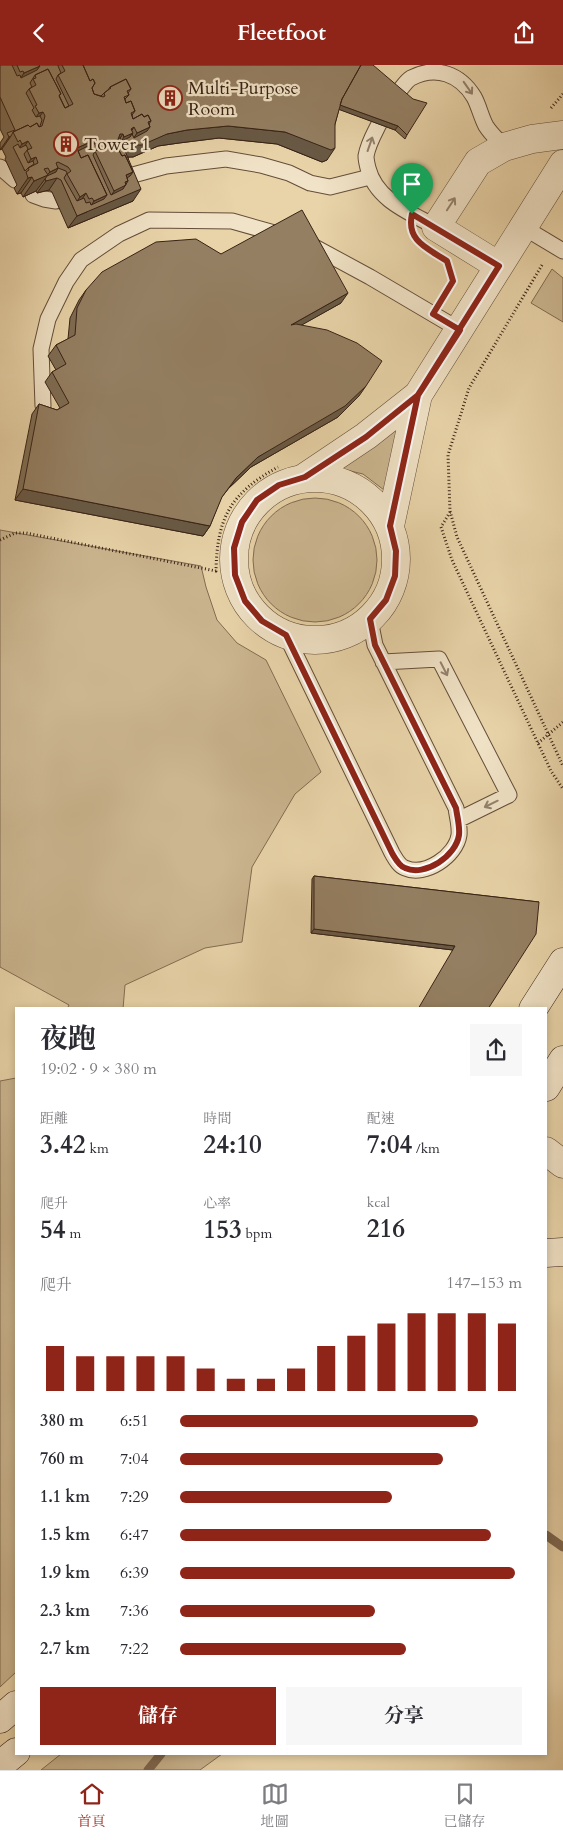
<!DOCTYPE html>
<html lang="zh-TW">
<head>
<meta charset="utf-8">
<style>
	:root { --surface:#fff; --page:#f7f7f7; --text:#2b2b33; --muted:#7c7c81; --line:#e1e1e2; --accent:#8f2418 }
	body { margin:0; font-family:Cardo,"Noto Serif TC",serif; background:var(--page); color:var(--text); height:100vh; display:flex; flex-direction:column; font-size:19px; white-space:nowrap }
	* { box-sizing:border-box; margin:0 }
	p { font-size:16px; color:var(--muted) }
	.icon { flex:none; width:28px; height:28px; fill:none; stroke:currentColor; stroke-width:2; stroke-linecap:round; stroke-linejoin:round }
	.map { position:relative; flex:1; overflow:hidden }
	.side { position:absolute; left:15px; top:942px; width:532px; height:748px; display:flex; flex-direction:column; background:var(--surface); border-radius:0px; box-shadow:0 2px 8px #0003 }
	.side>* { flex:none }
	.pin { position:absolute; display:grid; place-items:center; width:42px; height:42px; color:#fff; margin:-51px -21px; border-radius:50% 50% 50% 0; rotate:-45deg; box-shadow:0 0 5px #0007 }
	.pin .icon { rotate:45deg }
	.round { display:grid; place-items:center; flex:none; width:52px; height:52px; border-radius:0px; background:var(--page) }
	.headline { display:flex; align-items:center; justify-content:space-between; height:85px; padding:0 25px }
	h1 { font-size:28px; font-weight:700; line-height:38px }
	.stats { display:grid; grid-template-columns:repeat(3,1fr); gap:8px; height:85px; padding:5px 25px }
	.stats div { display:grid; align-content:center }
	.stats b { font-size:25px; font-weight:700 }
	.stats small { font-size:14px; font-weight:400 }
	.stats p { font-size:14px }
	.chart { height:140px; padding:10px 25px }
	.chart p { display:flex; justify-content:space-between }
	.chart svg { width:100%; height:90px; margin-top:5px; stroke:var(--accent); stroke-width:6 }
	.button { display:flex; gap:10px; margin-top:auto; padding:10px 25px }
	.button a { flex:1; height:58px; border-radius:0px; background:var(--accent); color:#fff; font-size:20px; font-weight:700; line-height:58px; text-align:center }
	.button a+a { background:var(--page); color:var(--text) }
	ul { padding:0 25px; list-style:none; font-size:16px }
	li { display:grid; grid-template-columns:80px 60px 1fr; align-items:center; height:38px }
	li i { height:12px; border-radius:6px; background:var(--accent) }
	header { display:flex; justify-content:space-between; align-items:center; height:65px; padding:0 25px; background:var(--accent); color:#fff; font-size:22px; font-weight:700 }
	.dock { display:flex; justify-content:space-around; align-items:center; height:70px; border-top:1px solid var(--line); background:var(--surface); font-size:14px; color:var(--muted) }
	.dock a { display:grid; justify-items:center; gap:2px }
	.dock .on { color:var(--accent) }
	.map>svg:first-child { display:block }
	.green { fill:#cbb690; stroke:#826c52 }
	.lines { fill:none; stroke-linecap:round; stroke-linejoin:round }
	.stream { stroke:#7e6850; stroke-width:9 }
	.service-casing { stroke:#644e3a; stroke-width:17 }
	.minor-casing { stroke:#644e3a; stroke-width:29 }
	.secondary-casing { stroke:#382215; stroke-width:29 }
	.path { stroke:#382215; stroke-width:3; stroke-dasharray:1 2.5; stroke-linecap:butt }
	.service { stroke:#f1e3c7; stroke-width:15 }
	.minor { stroke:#f1e3c7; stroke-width:28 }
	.secondary { stroke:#f1e3c7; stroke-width:28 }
	.wall { fill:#7f6d54; stroke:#382215 }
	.shaded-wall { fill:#685945; stroke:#382215 }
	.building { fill:#947f62; stroke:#382215 }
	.oneway { stroke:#94826e }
	.route-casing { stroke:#fff; stroke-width:10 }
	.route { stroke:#8f2418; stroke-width:6 }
	.labels { text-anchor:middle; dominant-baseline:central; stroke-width:4.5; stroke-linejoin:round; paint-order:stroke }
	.poi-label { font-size:18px; fill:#382215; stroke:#f1e3c7; text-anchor:start }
</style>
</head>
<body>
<header><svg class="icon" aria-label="back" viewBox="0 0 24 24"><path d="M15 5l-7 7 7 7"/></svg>Fleetfoot<svg class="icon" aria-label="share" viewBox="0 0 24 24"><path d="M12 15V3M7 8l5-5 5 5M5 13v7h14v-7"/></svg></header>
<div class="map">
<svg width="563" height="1705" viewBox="0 0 563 1705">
	<rect width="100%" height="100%" fill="#e9d4a9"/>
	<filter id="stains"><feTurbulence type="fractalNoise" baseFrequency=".004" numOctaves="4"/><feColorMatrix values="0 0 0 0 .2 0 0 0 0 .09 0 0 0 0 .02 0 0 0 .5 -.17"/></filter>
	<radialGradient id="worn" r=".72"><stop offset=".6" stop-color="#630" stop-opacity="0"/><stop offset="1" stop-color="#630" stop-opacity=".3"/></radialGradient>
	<path class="green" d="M552 204 563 213V257L531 238Z
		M397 364 384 425 363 409 342 404Z
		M253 495a62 62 0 1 1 124 0a62 62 0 1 1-124 0Z
		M0 465 201 501 206 522 217 555 237 578 266 595 321 707 295 729 252 802 242 877 205 883 125 920 123 944H67L69 940 0 902Z
		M16 1013V1607L0 1622V1016Z
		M61 1689H222L200 1705H41Z"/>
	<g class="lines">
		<path class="stream" d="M546 1470 563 1482
			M148 1705 161 1689"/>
		<defs>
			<path id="service" d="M398 27C402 23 406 16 411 13 436 0 460 9 474 32 479 41 481 52 486 61 491 69 498 75 504 82
				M379 59C374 69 368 79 366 91 366 95 367 99 368 103 376 135 409 147 436 162
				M0 102 15 115
				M122 113 166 101 226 94 261 100 289 108 310 118 330 122 370 112
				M33 130 44 134 56 136
				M523 162 563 186
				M309 179 370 212 460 265
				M43 341 41 284 48 254 66 217 81 195 119 169 149 155 232 156 285 171
				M286 570 392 788C395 793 399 801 405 803 425 812 456 791 459 770 460 761 457 751 456 743L375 580 370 555
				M383 597 439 594 509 730 458 755"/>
			<path id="minor" d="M499 201 436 162 478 97 504 82 532 74 563 70
				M305 412 366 371 418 330 563 99
				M234 494a81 81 0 1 1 162 0a81 81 0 1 1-162 0Z
				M390 461 418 330
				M546 1086 563 1099"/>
			<path id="secondary" d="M533 944 563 897
				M546 1022 563 995
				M546 1188 563 1187
				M0 1654 16 1640
				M0 1700 16 1687"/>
		</defs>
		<use href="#service" class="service-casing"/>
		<use href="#minor" class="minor-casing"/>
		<use href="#secondary" class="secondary-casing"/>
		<path class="path" d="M551 43 563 29
			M542 200 469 323 448 390 450 446 457 472 563 701
			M449 203 453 216 452 219
			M450 447 441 462 452 495 551 706 563 724
			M0 475 15 468H26L216 506C217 452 231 428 278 402
			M538 678 563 657"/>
		<use href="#service" class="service"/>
		<use href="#minor" class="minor"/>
		<use href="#secondary" class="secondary"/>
	</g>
	<path class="wall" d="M0 0H373L407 70 405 74 395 65 339 44 335 59 327 95 322 97 277 79 219 73 179 78 158 81 133 92H128L133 136 68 163 52 127 49 125 37 128 36 126 23 132 21 128 17 129 14 123 17 120 5 94 6 92 2 84H0V78L4 72 0 64Z
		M221 189 341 238 301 260 359 331 338 352 251 402 229 423 221 433 210 461 203 471 15 435 32 349 39 339 57 345 60 343 45 317 52 307 56 305 48 291 56 280 68 274 70 253 79 235 86 225Z
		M314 811 539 837 453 885 311 868 312 814Z"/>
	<path class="shaded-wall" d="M40 1 28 18 13 25 24 8Z
		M338 39 398 61 395 65 335 43Z
		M43 47 31 63 27 65 39 48Z
		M130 58 134 62 129 70 133 68 122 84 115 86 124 72 123 69 114 82 120 69Z
		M228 61 285 67 335 83 327 95 322 97 277 79 219 73 179 78 158 81 133 92H117L126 80H129L137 68 150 62 167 69 187 65Z
		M11 71 2 84 0 85 9 72Z
		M97 74 86 90 74 87 77 83Z
		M28 76 18 91 16 88 22 79Z
		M36 92 25 106 24 104 31 94Z
		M58 103 57 113 49 125 37 128 46 116 45 114 36 126 23 132 34 116 47 110 50 107Z
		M133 107 128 116 141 124 133 136 68 163 77 151 87 147 94 136 107 130 104 140 126 110Z
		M32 112 21 128 17 129 28 113Z
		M86 128 75 145 73 142 80 132Z
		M348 228 341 238 284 270 291 260Z
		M366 321 359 331 338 352 251 402 229 423 236 413 258 392Z
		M23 424 210 461 203 471 15 435Z
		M314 864 455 881 453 885 311 868Z"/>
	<path class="building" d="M0 0H12L17 11 20 10 21 13 37 5 40 1 39 0H58V1L61 8 58 10 56 14 69 41 65 43 59 31 61 29 48 4 35 10 30 18 32 22 29 24 26 28 34 43 32 45 36 52 40 51 42 55 40 61 39 62 37 58 30 62 28 60 13 67 11 71 9 72 7 68 15 65 0 32Z
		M17 0H39L40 1 24 8 23 6 20 7Z
		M62 0H83L90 16 93 14 95 18 92 23 94 29 103 32 105 31 104 28 111 23 110 22 126 14 131 24 127 26 129 30 124 32 126 38 131 36 135 46 131 48 133 54 142 49 144 52 148 50 151 56 148 57 150 62 137 68 134 62 131 64 133 68 124 72 123 69H120L116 80 122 91 125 90 133 107 126 110 128 116 125 117 126 120 114 126 95 86 102 83 97 74 77 83 81 93 88 90 107 130 94 136 92 133 89 134 86 128 80 132 67 109 71 106 68 102 58 97 56 98 58 103 50 107 48 103 44 104 48 110 34 116 32 112 28 113 26 107 29 105 28 103 38 98 36 92 31 94 27 85 32 83 28 76 22 79 20 75 18 77 13 67 28 60 30 62 37 58 39 62 42 61 45 51 43 47 39 48 35 41 37 40 29 24 36 20 33 14 36 13 35 10 48 4 61 29 59 30 65 43 73 39 58 10 65 6Z
		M83 0H361L342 34 335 59V83L331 85 285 67 228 61 187 65 167 69 142 80H126L125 86 141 124 77 151 61 115 57 113 46 116 45 114 47 111 56 107 58 103 66 106 67 108 64 113 77 136 84 133 86 138 90 137 91 140 104 134 107 130 88 90 81 93 78 86 94 78 98 85 95 86 93 90 111 130 123 124 128 116 127 113 130 111 133 107 125 90 122 91 116 80 119 73H120L122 76 130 72 132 69 134 73 147 66 150 62 149 59 151 56 148 50 144 52 142 49 133 54 132 50 135 46 131 36 126 38 125 34 129 30 128 28 131 24 126 14 110 22 108 25 104 28 101 31 94 29 92 23 95 18 93 14 90 16Z
		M361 0H373L413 34 427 38 407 70 398 61 340 40 342 34Z
		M18 79 20 83 26 80 28 84 24 89 28 98 33 96 34 99 28 103 25 106 13 82Z
		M302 145 348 228 291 260 296 259 327 265 357 278 382 296 366 321 345 341 258 392 236 413 222 432 210 461 23 424 39 339 57 345 69 338 52 307 66 299 56 280 75 270 77 243 86 225 102 207 156 177 196 174 221 189Z
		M314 811 539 837 536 869 488 944H418L455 881 314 864Z"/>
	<defs><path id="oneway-shaft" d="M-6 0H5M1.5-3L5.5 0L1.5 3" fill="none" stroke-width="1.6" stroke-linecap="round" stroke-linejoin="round" transform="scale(1.25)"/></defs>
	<g class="oneway">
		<use href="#oneway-shaft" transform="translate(468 23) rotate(55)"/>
		<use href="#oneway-shaft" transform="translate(370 79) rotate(-71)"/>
		<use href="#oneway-shaft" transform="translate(451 139) rotate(-57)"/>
		<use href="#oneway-shaft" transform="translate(444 604) rotate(63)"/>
		<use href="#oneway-shaft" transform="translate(491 739) rotate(154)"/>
	</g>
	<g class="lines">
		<defs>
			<path id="route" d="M412 149C406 176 427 183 447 196L453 216 433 249 460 265 418 330 390 461 396 486 395 511 386 535 370 554 375 580 456 743C457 751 460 761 459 770 456 791 425 812 405 803 399 801 395 793 392 788L286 570 262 556 245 536 235 510 234 483 242 457 257 435 279 420 305 412 366 372 418 330 499 201 412 149"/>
		</defs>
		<use href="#route" class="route-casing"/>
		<use href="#route" class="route"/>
	</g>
	<defs>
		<symbol id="building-ring" viewBox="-11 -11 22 22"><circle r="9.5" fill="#f1e3c7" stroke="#8f2418" stroke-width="1.5"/><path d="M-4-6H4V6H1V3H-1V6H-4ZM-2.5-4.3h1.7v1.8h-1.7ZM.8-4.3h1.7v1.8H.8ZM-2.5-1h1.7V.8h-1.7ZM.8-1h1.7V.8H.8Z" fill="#8f2418"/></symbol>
	</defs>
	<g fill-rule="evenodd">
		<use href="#building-ring" x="156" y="19" width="28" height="28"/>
		<use href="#building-ring" x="52" y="65" width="28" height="28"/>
	</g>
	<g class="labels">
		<g class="poi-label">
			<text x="188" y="23">Multi-Purpose<tspan x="188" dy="21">Room</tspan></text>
			<text x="84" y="79">Tower 1</text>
		</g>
	</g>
	<rect width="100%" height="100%" filter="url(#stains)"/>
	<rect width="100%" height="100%" fill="url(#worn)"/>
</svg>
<div class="pin" style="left:412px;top:149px;background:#1e9e55"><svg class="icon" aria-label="arrive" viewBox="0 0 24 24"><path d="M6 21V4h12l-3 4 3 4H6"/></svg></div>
<section class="side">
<div class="headline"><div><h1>夜跑</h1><p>19:02 · 9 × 380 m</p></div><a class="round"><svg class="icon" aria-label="share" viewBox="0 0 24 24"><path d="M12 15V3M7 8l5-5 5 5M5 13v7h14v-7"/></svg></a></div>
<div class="stats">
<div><p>距離</p><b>3.42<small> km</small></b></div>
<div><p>時間</p><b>24:10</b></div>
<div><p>配速</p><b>7:04<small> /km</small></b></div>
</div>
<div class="stats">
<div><p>爬升</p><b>54<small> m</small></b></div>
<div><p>心率</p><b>153<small> bpm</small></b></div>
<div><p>kcal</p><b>216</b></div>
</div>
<div class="chart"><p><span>爬升</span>147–153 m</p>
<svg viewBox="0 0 160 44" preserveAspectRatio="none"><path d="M5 44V22M15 44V27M25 44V27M35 44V27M45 44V27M55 44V33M65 44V38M75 44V38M85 44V33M95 44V22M105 44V17M115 44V11M125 44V6M135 44V6M145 44V6M155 44V11"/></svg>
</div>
<ul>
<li><b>380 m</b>6:51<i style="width:87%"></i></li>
<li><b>760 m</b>7:04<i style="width:77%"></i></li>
<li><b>1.1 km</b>7:29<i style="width:62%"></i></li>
<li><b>1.5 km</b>6:47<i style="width:91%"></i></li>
<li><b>1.9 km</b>6:39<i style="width:98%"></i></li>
<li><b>2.3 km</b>7:36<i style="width:57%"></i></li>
<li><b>2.7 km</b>7:22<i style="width:66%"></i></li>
</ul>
<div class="button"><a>儲存</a><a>分享</a></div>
</section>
</div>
<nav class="dock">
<a class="on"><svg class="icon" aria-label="home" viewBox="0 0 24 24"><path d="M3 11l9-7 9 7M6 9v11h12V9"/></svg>首頁</a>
<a><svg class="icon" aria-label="map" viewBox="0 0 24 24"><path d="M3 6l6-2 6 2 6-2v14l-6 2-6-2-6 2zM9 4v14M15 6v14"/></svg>地圖</a>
<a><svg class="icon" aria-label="saved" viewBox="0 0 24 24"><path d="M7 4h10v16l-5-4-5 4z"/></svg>已儲存</a>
</nav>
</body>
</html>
